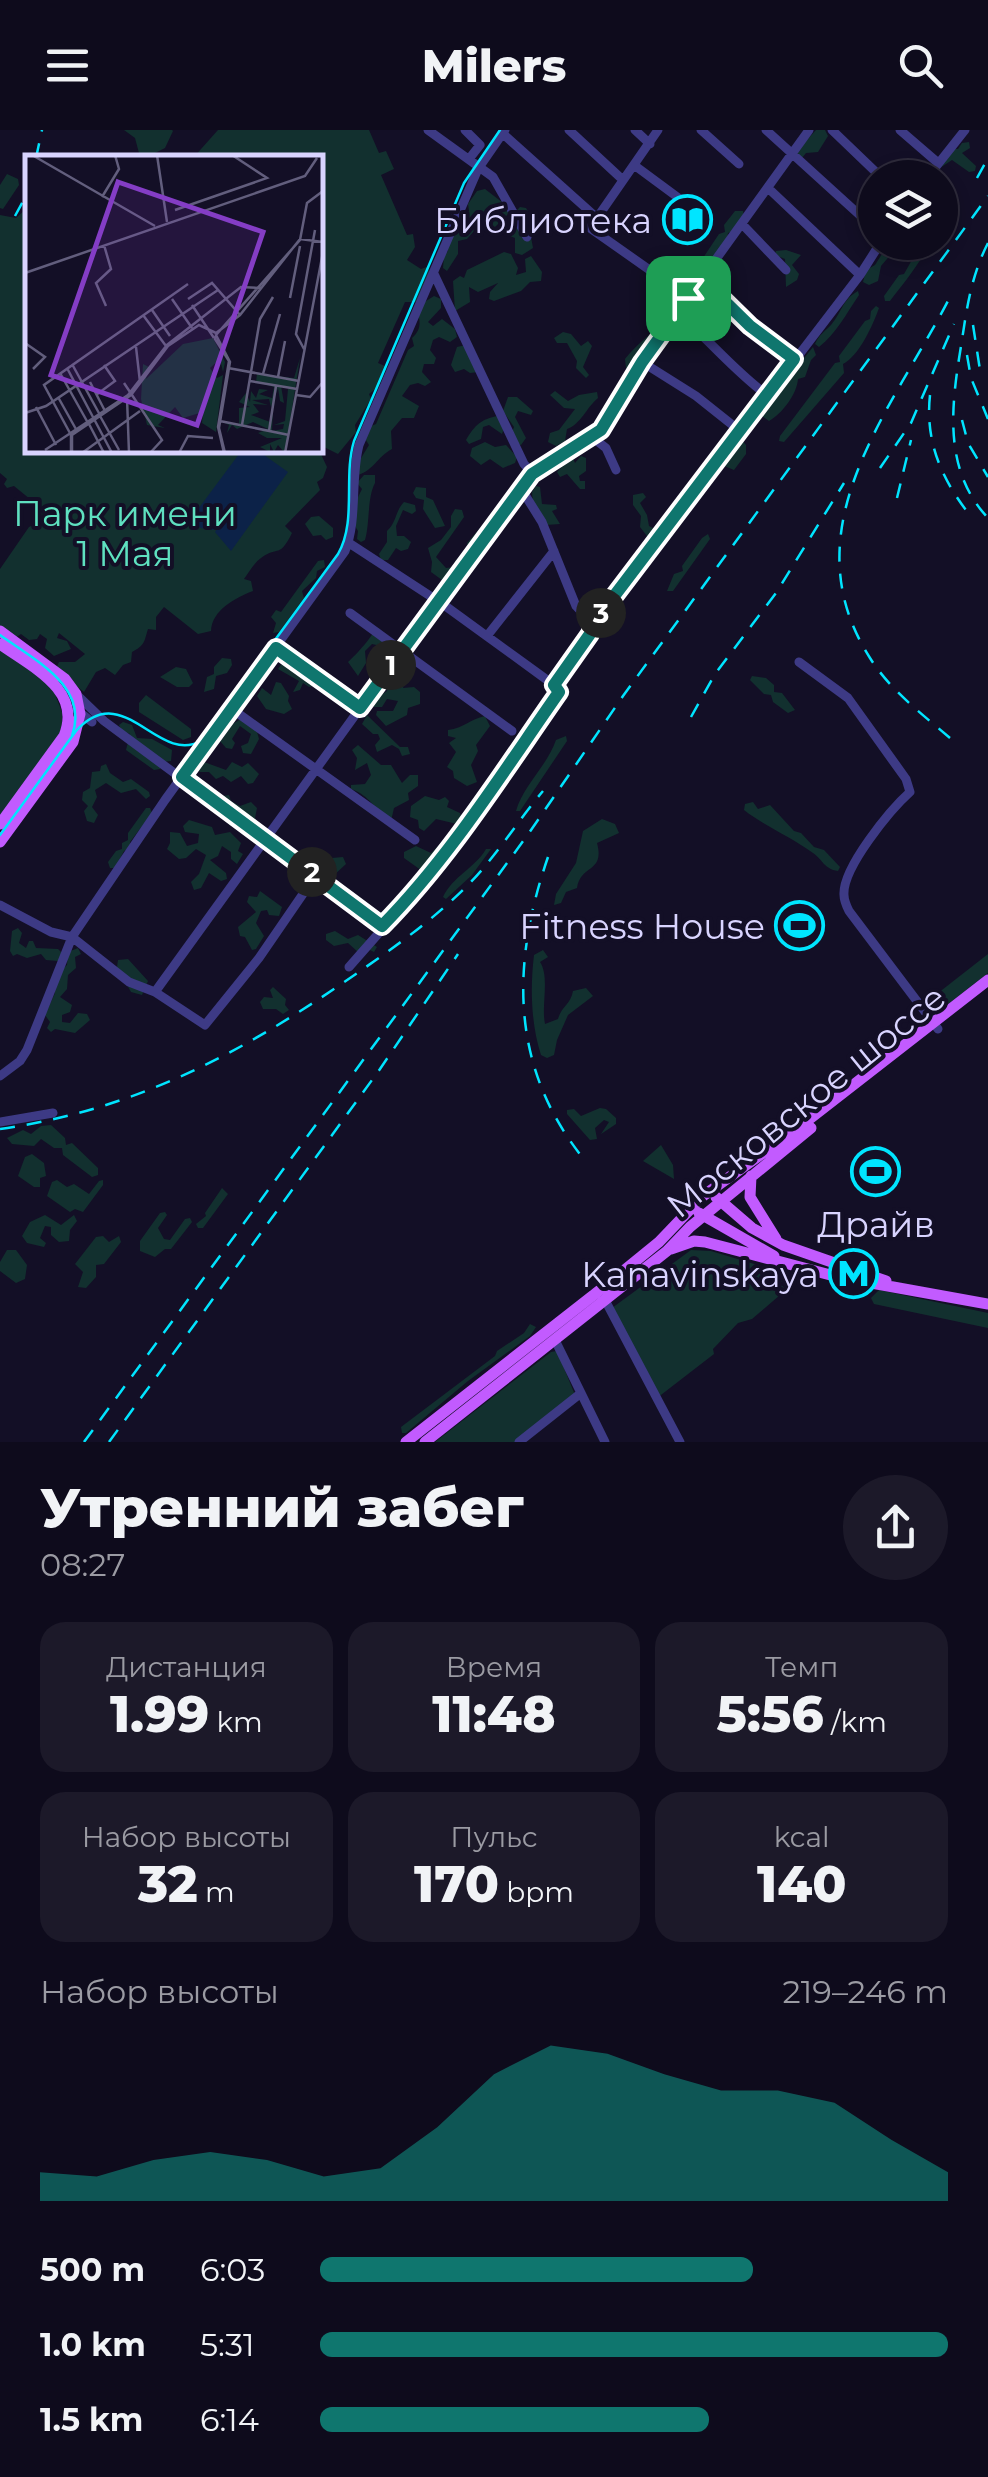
<!DOCTYPE html>
<html lang="ru">
<head>
<meta charset="utf-8">
<style>
	:root { --surface:#0e0b1c; --page:#1c1929; --text:#f1f3f6; --muted:#9b9ba3; --line:#2e2b3b; --accent:#0f766e }
	body { margin:0; font-family:Montserrat,sans-serif; background:var(--page); color:var(--text); height:100vh; display:flex; flex-direction:column; font-size:38px; white-space:nowrap }
	* { box-sizing:border-box; margin:0 }
	p { font-size:32px; color:var(--muted) }
	.icon { flex:none; width:55px; height:55px; fill:none; stroke:currentColor; stroke-width:2; stroke-linecap:round; stroke-linejoin:round }
	.map { position:relative; height:1312px; overflow:hidden }
	.sheet { display:flex; flex-direction:column; background:var(--surface); flex:1 }
	.sheet>* { flex:none }
	.tools { position:absolute; left:858px; top:30px; display:grid; gap:20px }
	.tools a { display:grid; place-items:center; width:100px; height:100px; border-radius:50%; background:var(--surface); box-shadow:0 5px 15px #0003,0 0 0 2px var(--line); font-size:50px }
	.pin { position:absolute; display:grid; place-items:center; width:85px; height:85px; color:#fff; margin:-42px; border-radius:20px; box-shadow:0 5px 15px #0006 }
	.km { position:absolute; width:50px; height:50px; margin:-25px; border-radius:50%; background:#222; color:#fff; font-size:28px; line-height:50px; text-align:center }
	.round { display:grid; place-items:center; flex:none; width:105px; height:105px; border-radius:52px; background:var(--page) }
	.head { display:flex; align-items:center; justify-content:space-between; height:170px; padding:0 40px }
	h1 { font-size:55px; font-weight:800; line-height:75px }
	.stats { display:grid; grid-template-columns:repeat(3,1fr); gap:15px; height:170px; padding:10px 40px }
	.stats div { display:grid; align-content:center; border-radius:25px; background:var(--page); text-align:center }
	.stats b { font-size:50px; font-weight:800 }
	.stats small { font-size:28px; font-weight:400 }
	.stats p { font-size:28px }
	.chart { height:280px; padding:20px 40px }
	.chart p { display:flex; justify-content:space-between }
	.chart svg { width:100%; height:180px; margin-top:10px; fill:var(--accent); opacity:.7 }
	ul { padding:0 40px; list-style:none; font-size:32px }
	li { display:grid; grid-template-columns:160px 120px 1fr; align-items:center; height:75px }
	li i { height:25px; border-radius:12px; background:var(--accent) }
	header { display:flex; justify-content:space-between; align-items:center; height:130px; padding:0 40px; background:var(--surface); font-size:45px; font-weight:800 }
	.map>svg:first-child { display:block }
	.green { fill:#12302f }
	.water { fill:#0c2248 }
	.lines { fill:none; stroke-linecap:round; stroke-linejoin:round }
	.minor { stroke:#3d3a85; stroke-width:9 }
	.major { stroke:#c25bff; stroke-width:11 }
	.tram { stroke:#00e5ff; stroke-width:2.5 }
	.rail { stroke:#00e5ff; stroke-width:2.5; stroke-dasharray:15 12; stroke-linecap:butt }
	.route-casing { stroke:#fff; stroke-width:20 }
	.route { stroke:#0f766e; stroke-width:12 }
	.labels { text-anchor:middle; dominant-baseline:central; stroke-width:8; stroke-linejoin:round; paint-order:stroke }
	.poi-label { font-size:35px; fill:#d9d4ff; stroke:#130f26; text-anchor:end }
	.park-label { font-size:35px; fill:#5fe0c0; stroke:#130f26 }
	.street-label { font-size:35px; fill:#d9d4ff; stroke:#130f26 }
	.inset-road { fill:none; stroke:#625e7d; stroke-width:2.5 }
	.view { fill:#843dc5; fill-opacity:0.15; stroke:#843dc5; stroke-width:5 }
	.inset-edge { fill:none; stroke:#d9d4ff; stroke-width:5 }
</style>
</head>
<body>
<header><svg class="icon" aria-label="menu" viewBox="0 0 24 24"><path d="M4 6h16M4 12h16M4 18h16"/></svg>Milers<svg class="icon" aria-label="search" viewBox="0 0 24 24"><circle cx="10" cy="10" r="6"/><path d="M15 15l6 6"/></svg></header>
<div class="map">
<svg width="988" height="1312" viewBox="0 0 988 1312">
	<rect width="100%" height="100%" fill="#130f26"/>
	<path class="green" d="M124 0H172L173 1 165 18 153 24 139 23 135 8Z
		M218 0H369L379 23 386 21 394 39 381 45 407 105 413 104 415 117 407 130 421 139 427 137 430 142 416 172H405L378 233 385 236C386 246 377 259 369 264L371 269 355 295 356 302 338 324 320 315V28H193Z
		M816 0H825L828 6 818 22 806 23 802 28 796 22Z
		M969 12 970 18 962 23 976 36 975 41 969 42 952 30 940 38 936 47 929 48 951 19H958L962 13Z
		M7 44 18 49 19 55 3 79 0 78V55Z
		M485 59 507 76 509 83 492 100 474 101 467 109 458 111V124L447 141 443 138 444 126 448 121 446 114 460 85 469 81 468 74 477 61Z
		M520 77 526 78 533 90 529 96 533 118 522 125 515 123V108L505 104V92Z
		M27 78 28 320H319L327 337 323 348 317 352 320 360 285 396 292 403C279 429 279 415 261 428 254 433 249 442 244 449L251 451 253 461C235 468 212 480 211 501L198 504 164 477 156 487V500L148 499C144 512 145 515 132 522L131 532 123 535 115 545 105 538 96 542 84 562 70 551 68 544 61 546 55 541 59 532H75L85 524 59 503 57 508 67 511 71 519 54 526 45 518 47 509 40 504 37 509 29 510 21 504 15 508 0 500V439L29 397 35 394 32 389 36 380 41 378 14 356 7 358 4 354 7 349 0 343V85L16 88Z
		M735 81H743L744 87 736 100 728 103C727 118 710 138 697 146L695 154 682 158 664 147 667 139 673 135 686 150 689 149 719 104 725 102 724 95Z
		M889 113H900L899 115 881 136 878 151 869 155 863 152 866 140 875 135Z
		M786 120 801 125 792 135 799 144 797 150 786 157 785 129 775 125 776 121Z
		M504 122 511 124 518 138 516 145 526 142 525 129 531 126 542 142 541 151 530 152 521 161 494 171 489 169 490 162 498 153 478 162 469 157 470 172 455 181 453 151 460 146 464 148 467 140Z
		M921 122 924 124C913 142 903 154 890 171H885L884 166 899 145 904 144 913 128Z
		M858 161 859 165C846 184 836 204 819 217L815 214C819 205 825 201 831 195 842 182 842 170 858 161Z
		M434 166 441 169V178L428 192 433 196 442 189 455 199 457 207 450 212 439 207 433 210 430 220 436 228 434 234H424L422 242 431 252 425 256 418 253 410 255 402 266 419 276 414 288H402L391 301 392 319C377 327 374 340 358 345L355 338 369 315 364 307 369 297 376 294 408 220 414 216 412 208C420 201 421 194 418 183L423 173Z
		M876 176 879 178C873 195 859 226 843 234L844 243 784 312 779 311 780 306 835 233 840 232 839 226 865 191 870 189 871 181Z
		M661 193H665L645 222 636 227 637 236 632 240 626 238 625 229C635 216 649 206 661 193Z
		M563 202 571 204 581 216 588 211 592 216 583 237 589 245 586 248 576 238 577 231 567 213H557L554 208Z
		M466 215 478 242 470 243 464 239 455 242 451 235 457 217Z
		M813 217 816 225 811 230 805 247 798 249C797 264 782 284 769 291L762 286V280Z
		M555 261 568 271 579 265 597 262 598 268C586 278 581 294 567 299L565 311 556 316 548 312 550 303 559 300 575 279 564 278 550 265Z
		M508 267H517L533 281 531 285 518 281 515 287 526 308 521 315 514 313 511 305 514 297 503 281Z
		M498 286 504 298 502 304 489 295 483 297 481 309 469 314 466 310C475 295 481 289 498 286Z
		M741 309 746 315V324L734 340 722 335V327L732 314Z
		M485 312 495 317 506 315 517 327 515 333 503 338 490 329 481 335 470 326 472 318Z
		M572 326 575 333 581 326 586 328V341L579 346 580 351H585V359H580L567 344 560 347 557 342Z
		M364 345H375V353C367 368 370 393 365 410L361 412 357 409 358 401C348 386 354 375 362 359L357 353Z
		M536 356 540 357 542 374 556 375 557 379 552 381 560 394 546 395 533 374 532 362Z
		M416 357 426 358V367L433 370 445 396 435 398 423 379 424 370 416 368 413 363Z
		M643 363 646 367 640 373 647 385 649 396 655 399 656 413 644 422 647 406 640 397 641 386 633 375V365Z
		M404 372 415 375 416 381 412 384 403 380 396 396 397 406H404L411 412 408 419 401 421 396 418 388 430H381L379 424 387 412V401C397 392 395 381 404 372Z
		M455 379 462 380 464 387 436 427 446 438 454 437 455 431 468 418 467 413 480 398 487 399 444 460 441 458 442 450 431 442 432 432 428 418 441 410 451 397V386Z
		M319 386 333 398V407L326 410 321 405 313 406 305 394 311 387Z
		M708 404 710 409 673 461H667L674 444 683 441 682 436 702 408Z
		M324 430 325 437 317 441 316 448 302 461 304 468 279 502 273 503 276 493 271 487 276 480 281 482 318 431Z
		M376 497 380 499 384 512 381 516 372 514 365 521 366 533 358 546 348 532C357 524 373 506 376 497Z
		M0 518 51 554 62 582V603L0 687Z
		M222 528 231 529 232 535 227 543 216 546 214 559 204 562 207 547 214 544V537Z
		M285 529 299 542 304 540 316 549 317 555 309 557 303 553 300 560 293 562 299 551 278 539Z
		M176 537 186 539 193 553 189 557H177L160 547Z
		M752 546 766 548 774 555V562L782 563 795 580 788 583 773 572 771 565 764 564 750 550Z
		M401 548 405 551 403 558 414 557 420 562V574L408 578 407 585 386 596 376 585 377 581H393L398 571 387 569 382 577H374V570L387 561 389 554Z
		M276 552 281 553 289 566 288 571 292 579 284 584 266 579 257 566 262 558 271 565Z
		M146 565 191 599V607L183 610 139 582V573Z
		M367 585 400 617H408L410 624 402 626 399 619 392 615 377 622 375 615 380 609 378 604H373L362 594Z
		M485 586 490 596 476 615 478 621 471 635 477 652 467 656 454 648 453 641 447 637 456 622 449 613 456 608 448 606V600C464 598 470 589 485 586Z
		M242 588 256 598 259 609 251 624 243 623 241 616 248 613 251 604 240 596 232 609 235 613 232 619 226 618 220 611 224 607 222 601Z
		M123 592 132 595 137 608 152 609 172 620 171 631 162 632 160 639 154 640 126 620 130 604 121 600 119 595Z
		M566 606 567 611 520 681H516C523 656 547 636 556 610Z
		M358 615 381 635H391L402 653 410 645H418V656L408 663 409 670 394 678 391 691C375 681 370 665 351 659V655L365 654 371 645 367 633 355 640 357 628 352 620Z
		M204 632 226 640 232 632 242 637 248 633 259 644 253 653 248 654 241 646 231 652 223 646 216 649 209 642H200L196 637Z
		M106 634 110 643 123 652 131 649 149 662 150 666 146 669 136 659 121 663 106 653 95 660 97 667 92 677 98 685 94 693 87 691 84 681 88 676 82 670 83 662 90 658 92 642 100 641 101 636Z
		M211 658 222 666 229 665 231 671 240 676 251 672 257 678 255 688 262 697 255 699 251 689H243L230 696 226 689 228 680 208 661Z
		M425 666 439 670 445 667 449 671 447 677 460 683 462 691 457 694 436 689 424 701 419 698 418 690 410 687 411 676Z
		M753 672 758 679 770 675 794 701 801 703 814 717 824 720 840 737 838 741C824 739 823 730 813 723 791 707 766 697 744 680L745 674Z
		M146 678H150L152 683 130 712V718L124 721 115 738H110L108 732 116 721 122 719V713L128 710V703Z
		M602 689 615 694 619 703 597 713C605 743 581 734 577 758L566 762 561 773 554 775 556 764 576 733 583 701Z
		M189 690 212 697 215 705 230 702 241 713 238 721 243 724 237 734 231 729V722L222 716 218 726 210 730 226 743 227 749 221 751 209 743 201 758 194 760 191 752 199 744 206 725 196 719 186 728 179 729 167 719 170 713V702L180 703 187 716 198 713 199 704 185 702 183 696Z
		M416 716 431 723 438 716 442 717 425 743 404 728V722Z
		M320 719 332 728 343 727 346 734 333 746 326 740H315L308 733 307 727Z
		M486 719H491L472 745 446 769 443 767C453 746 475 738 486 719Z
		M260 761 282 777 279 786 269 785 267 780 261 781 256 793 264 806 256 819 252 820 245 807 240 806 238 797 256 782 247 772 249 766 257 767Z
		M18 798 22 803 19 813 26 818 29 811H33L36 818 58 819 62 823 58 831 46 830 41 824 27 828 17 824 13 826 10 821 12 801Z
		M335 801 348 809 358 805 377 817 374 822 366 818 358 822 348 813 334 816 326 810V804Z
		M78 818 81 824 75 827 76 838 68 845 67 859 60 867 72 875 70 882 62 885V892L70 893 78 883 87 884 90 890 75 903 55 899 51 902 47 898 50 892 45 885 55 863C54 853 59 842 67 835L68 822Z
		M543 820 548 827 540 832C550 847 541 875 545 894L558 889C561 877 571 874 573 861L586 858 593 866 568 885 557 910 554 925 547 928 541 925C531 894 530 858 534 825Z
		M988 824V843L943 878 935 879 931 871 933 867Z
		M128 829 148 851 142 865 131 862 117 837 118 830Z
		M273 857 286 869 285 875 289 880 283 884 276 879H263L260 872 264 867 273 868 270 860Z
		M600 978 606 979 616 988V994L601 1004 609 992 604 990 595 998 597 1009 590 1010 567 984V980L574 979 581 986Z
		M51 995 65 1008 66 1015 72 1013 98 1038V1045L92 1047 63 1025 62 1018H54L41 1009 34 1016 12 1014 7 1008 23 1000 31 1004 41 996Z
		M661 1015 673 1035 674 1049 643 1031Z
		M32 1024 44 1033 46 1046 40 1048V1057H34L18 1046 25 1027Z
		M57 1050 67 1057 74 1054 89 1064 99 1051 103 1050V1055L83 1082 75 1079 70 1082 47 1066 52 1052Z
		M222 1058 228 1064 203 1098H198L196 1094 206 1086 205 1083Z
		M165 1082 167 1085 158 1098 164 1109 170 1110 185 1089 190 1088 192 1092 171 1119H165L155 1127 140 1121V1111L160 1083Z
		M45 1085 61 1095 74 1085 77 1091 70 1100 69 1111 59 1112 51 1105V1097L45 1096 40 1108 46 1113 44 1117 27 1113 22 1106 30 1092Z
		M103 1106 109 1112 119 1106 121 1112 104 1134 96 1135V1147L86 1158 78 1157 83 1142 75 1134 96 1107Z
		M7 1120H16L27 1135 25 1149 16 1153 0 1141V1132Z
		M691 1120 711 1121 761 1136 765 1146 785 1151 777 1153 787 1159 752 1189 738 1193 713 1219 714 1224 657 1268 612 1178Z
		M879 1160 988 1183V1198L874 1174 871 1168Z
		M530 1194 536 1197 530 1206 468 1251 406 1303H402L401 1297 495 1226 497 1221 524 1203Z
		M557 1221 575 1265 515 1312H435L551 1222Z"/>
	<path class="water" d="M242 320H257L288 342 231 421 215 402 220 394 213 400 201 398 190 390Z"/>
	<g class="lines">
		<path class="minor" d="M428 0 493 47 527 107
			M465 0 480 15 469 29
			M569 0 623 50
			M635 0 650 14
			M658 0 590 98 688 167
			M701 0 739 34
			M766 0 875 99
			M832 0 882 48
			M900 0 937 32
			M502 3 596 87
			M634 35 703 86
			M927 48 965 0
			M768 58 860 145
			M742 94 786 140
			M434 144 524 334 532 343
			M702 149 750 196 794 229
			M676 182C708 208 734 241 767 265
			M642 232 696 266 740 301
			M592 307 606 318 616 340
			M520 357 542 392 576 476 593 494
			M349 413 444 475 554 555
			M350 483 512 601
			M487 506 554 421
			M277 518 360 578
			M799 532 848 568 906 649 910 662C891 679 842 738 844 765 844 769 847 777 849 781L938 899
			M77 565 104 591 381 796
			M232 579 415 710
			M77 580 92 592
			M0 775 51 802 72 807 129 852 155 862 205 895 259 828 316 745
			M349 837 415 762 559 563 554 555 590 505 593 494 860 145 881 112
			M155 862 520 357 532 343 601 299 642 232 809 0
			M0 946 20 931 27 920 72 807 165 670 345 421C358 389 350 349 359 315L478 39 505 0
			M0 992 53 983
			M605 1170 680 1312
			M555 1210 605 1312
			M519 1312 581 1263"/>
		<path class="major" d="M0 501 65 549 76 564 80 584 73 612 0 712
			M0 514C32 537 83 560 64 606L0 694
			M751 1046 750 1067 776 1109
			M716 1067 752 1098 783 1115 886 1151
			M699 1083 774 1126
			M671 1119 694 1111 705 1112 838 1147 988 1174
			M406 1312 605 1156 659 1112 703 1066 798 998 988 850
			M425 1312 667 1121 690 1097 811 998"/>
		<path class="tram" d="M0 505C34 530 90 556 72 606
			M0 705 76 601C124 548 157 635 201 611L338 424C357 391 343 347 354 311L464 53 500 0"/>
		<path class="rail" d="M36 28 42 0
			M977 48 988 28
			M15 86 28 62
			M988 113C972 144 967 176 962 210 952 271 941 338 988 388
			M973 195 980 240
			M967 225 971 248 988 289
			M930 265C925 311 941 348 969 384
			M962 290 968 313 988 347
			M880 338 911 293 954 194
			M897 368 911 310
			M691 587 715 544 776 463 844 353
			M950 608C922 584 890 560 870 528 787 398 893 279 951 165
			M548 727C511 834 510 937 583 1028
			M0 999C135 980 242 923 353 846 392 819 433 790 467 756 495 728 517 692 543 661
			M84 1312 529 703 623 566 988 66
			M109 1312 380 939 458 824"/>
	</g>
	<g class="lines">
		<defs>
			<path id="route" d="M702 149 750 196 794 229 593 494 590 504 554 555 559 562C503 642 450 727 382 796L182 647 276 518 360 578 532 344 601 300 642 232Z"/>
		</defs>
		<use href="#route" class="route-casing"/>
		<use href="#route" class="route"/>
	</g>
	<defs>
		<symbol id="library-ring" viewBox="-11 -11 22 22"><circle r="9.5" fill="#130f26" stroke="#00e5ff" stroke-width="1.5"/><path d="M-6-4Q-3-5.5-.7-3.5V5Q-3 3-6 4ZM6-4Q3-5.5 .7-3.5V5Q3 3 6 4Z" fill="#00e5ff"/></symbol>
		<symbol id="stadium-ring" viewBox="-11 -11 22 22"><circle r="9.5" fill="#130f26" stroke="#00e5ff" stroke-width="1.5"/><path d="M0-5a6.5 5 0 1 0 0 10a6.5 5 0 1 0 0-10ZM-3.5-1.8h7v3.6h-7Z" fill="#00e5ff"/></symbol>
		<symbol id="metro-ring" viewBox="-11 -11 22 22"><circle r="9.5" fill="#130f26" stroke="#00e5ff" stroke-width="1.5"/><path d="M-5.5 5V-5H-3L0 0L3-5H5.5V5H3V-.5L0 4L-3-.5V5Z" fill="#00e5ff"/></symbol>
	</defs>
	<g fill-rule="evenodd">
		<use href="#library-ring" x="660" y="62" width="55" height="55"/>
		<use href="#stadium-ring" x="772" y="768" width="55" height="55"/>
		<use href="#stadium-ring" x="848" y="1014" width="55" height="55"/>
		<use href="#metro-ring" x="826" y="1116" width="55" height="55"/>
	</g>
	<g class="labels">
		<g class="poi-label">
			<text x="652" y="90">Библиотека</text>
			<text x="765" y="796">Fitness House</text>
			<text x="876" y="1094" text-anchor="middle">Драйв</text>
			<text x="819" y="1144">Kanavinskaya</text>
		</g>
		<g class="park-label">
			<text x="125" y="383">Парк имени<tspan x="125" dy="40">1 Мая</tspan></text>
		</g>
		<g class="street-label">
			<text transform="translate(806 971) rotate(-39)">Московское шоссе</text>
		</g>
	</g>
	<g transform="translate(25 25)">
		<rect width="298" height="298" fill="#130f26"/>
		<path d="M188 183 200 207 198 217 195 204 185 213 192 223 198 220 191 277 177 268 178 257 158 263 150 252 133 270 140 273 122 270 116 244 118 209 124 212 121 224 158 189ZM275 203 263 279 257 278 263 281 259 297 253 290 249 297 245 289V297L235 292 257 283H242L233 278 243 274 228 267 212 274 207 270 202 278 204 270 195 266 214 269V253L225 252 214 247 221 238 225 247 226 236 231 243 234 234 243 235 234 239 247 243 249 232 231 227 232 219 269 223ZM256 231 269 233 263 234 260 266 249 270 259 269 258 274 247 276 248 255 245 267 226 260 234 257 228 249 243 250 227 245 244 244 246 252 253 233 255 246 259 248Z" fill="#12302f" fill-rule="evenodd"/>
		<path class="inset-road" d="M7 0 130 71M132 0 142 67M77 42 94 14 90 0M150 55 242 23 207 0M79 90 86 114 71 128 81 151M0 118 280 21 292 3M265 143 275 91M147 144 167 173M163 144 187 128 215 160M167 150 189 183M127 155 145 181M118 160 141 191M192 177 190 184 204 206 193 272 199 298M0 188 20 202 8 214M111 192 115 227M279 194 271 179 290 75M47 209 75 260M42 213 87 298M203 213 274 226M35 218 63 268M238 219 255 159M253 222 260 186M225 226 272 234M65 227 80 256M99 228 137 285 125 298M71 240 90 226 79 210M271 240 285 242 298 227M33 242 52 276M102 243 104 298M11 252 31 290M0 258 21 251 193 135M75 261 94 295M195 266 264 280M64 269 79 298M217 270 235 164 248 142M244 276 251 231M20 295 103 240 142 190 216 132 236 133M46 298V280L19 230 163 129M47 298V280L106 240 143 191 174 170 191 178 215 160 275 84 298 87M57 298 115 256M154 298 163 281 188 283M200 298 194 273 205 207 191 180 275 85 282 48 298 36M260 298 298 97"/>
		<path class="view" d="M93 27 238 77 172 270 26 220Z"/>
		<rect width="298" height="298" class="inset-edge"/>
	</g>
</svg>
<div class="tools">
<a><svg class="icon" aria-label="layers" viewBox="0 0 24 24"><path d="M12 4l9 5-9 5-9-5zM3 14l9 5 9-5"/></svg></a>
</div>
<div class="pin" style="left:688px;top:168px;background:#1e9e55"><svg class="icon" aria-label="arrive" viewBox="0 0 24 24"><path d="M6 21V4h12l-3 4 3 4H6"/></svg></div>
<b class="km" style="left:391px;top:535px">1</b>
<b class="km" style="left:312px;top:742px">2</b>
<b class="km" style="left:601px;top:483px">3</b>
</div>
<section class="sheet">
<div class="head"><div><h1>Утренний забег</h1><p>08:27</p></div><a class="round"><svg class="icon" aria-label="share" viewBox="0 0 24 24"><path d="M12 15V3M7 8l5-5 5 5M5 13v7h14v-7"/></svg></a></div>
<div class="stats">
<div><p>Дистанция</p><b>1.99<small> km</small></b></div>
<div><p>Время</p><b>11:48</b></div>
<div><p>Темп</p><b>5:56<small> /km</small></b></div>
</div>
<div class="stats">
<div><p>Набор высоты</p><b>32<small> m</small></b></div>
<div><p>Пульс</p><b>170<small> bpm</small></b></div>
<div><p>kcal</p><b>140</b></div>
</div>
<div class="chart"><p><span>Набор высоты</span>219–246 m</p>
<svg viewBox="0 0 160 44" preserveAspectRatio="none"><path d="M0 44V37L10 38L20 34L30 32L40 34L50 38L60 36L70 26L80 13L90 6L100 8L110 13L120 17L130 17L140 20L150 29L160 37V44z"/></svg>
</div>
<ul>
<li><b>500 m</b>6:03<i style="width:69%"></i></li>
<li><b>1.0 km</b>5:31<i style="width:100%"></i></li>
<li><b>1.5 km</b>6:14<i style="width:62%"></i></li>
</ul>
</section>
</body>
</html>
